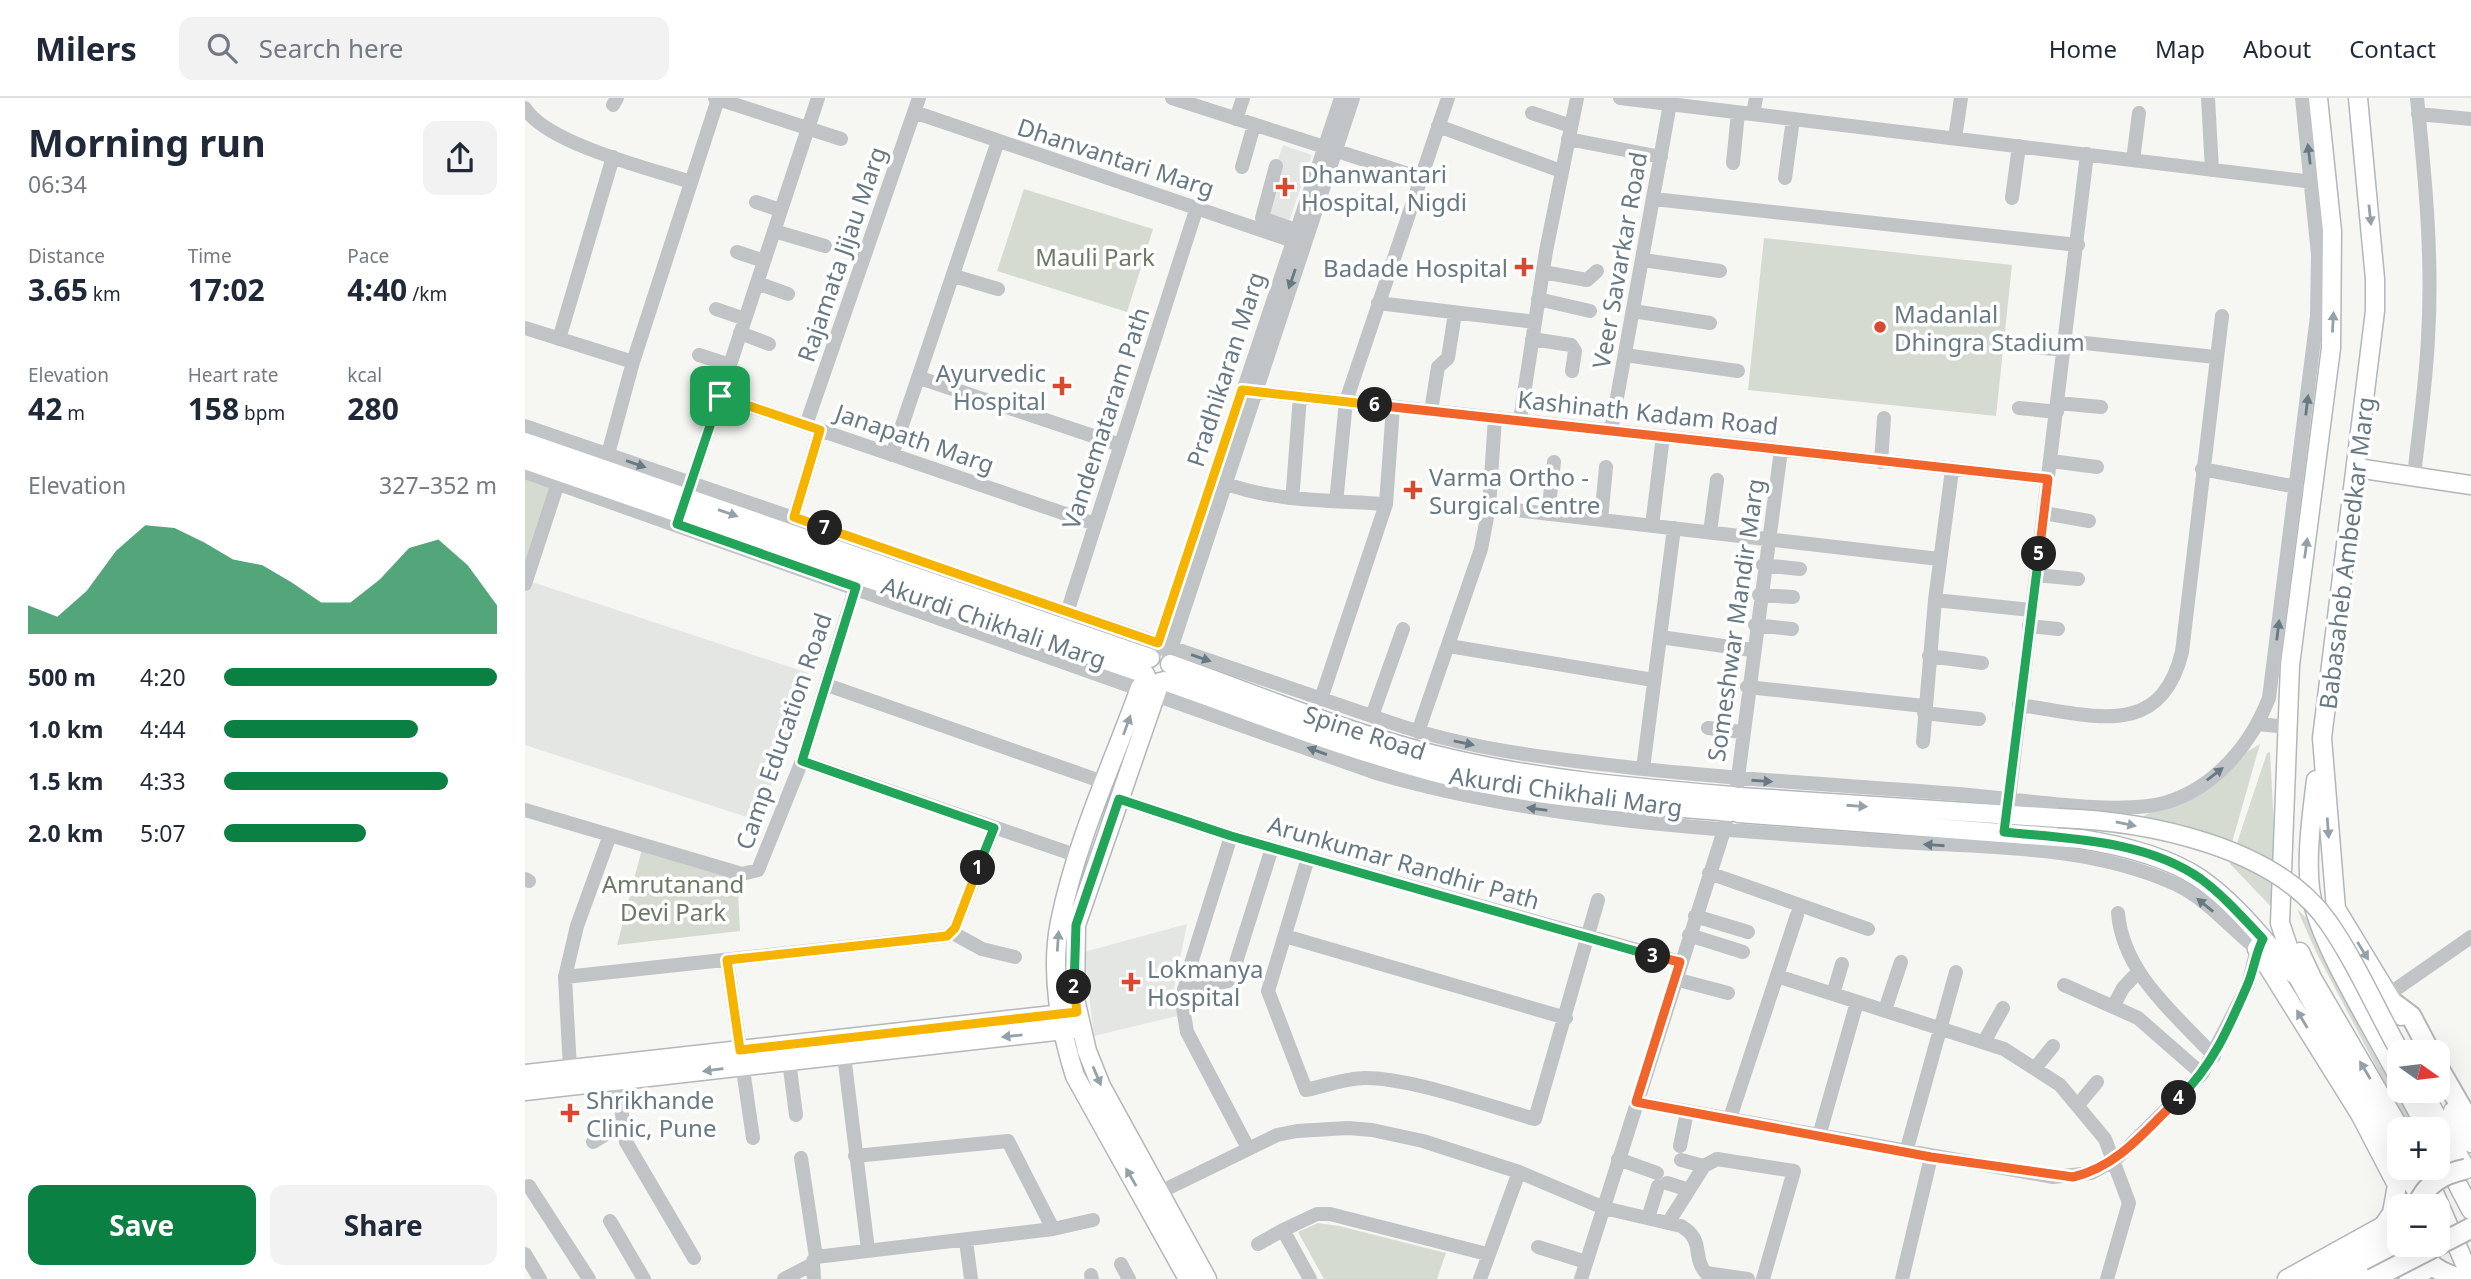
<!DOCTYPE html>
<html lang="en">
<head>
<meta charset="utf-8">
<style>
	:root { --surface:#fff; --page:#f2f2f3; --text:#1f2937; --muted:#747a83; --line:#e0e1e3; --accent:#0b8043 }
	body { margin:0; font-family:"Noto Sans",sans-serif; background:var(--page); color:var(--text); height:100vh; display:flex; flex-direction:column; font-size:26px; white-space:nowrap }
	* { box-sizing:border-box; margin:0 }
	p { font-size:23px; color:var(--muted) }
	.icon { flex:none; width:38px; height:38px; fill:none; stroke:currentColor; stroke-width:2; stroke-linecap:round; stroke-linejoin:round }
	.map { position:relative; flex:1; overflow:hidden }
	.drawer { display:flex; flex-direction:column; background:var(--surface); width:525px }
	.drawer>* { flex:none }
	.needle { width:46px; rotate:104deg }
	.controls { position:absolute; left:1862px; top:942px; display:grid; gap:14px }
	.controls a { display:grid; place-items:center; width:63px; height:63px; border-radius:14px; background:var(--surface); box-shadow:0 7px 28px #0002; font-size:35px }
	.pin { position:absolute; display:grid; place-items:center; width:60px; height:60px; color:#fff; margin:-30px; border-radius:14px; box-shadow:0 4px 10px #0006 }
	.km { position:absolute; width:35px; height:35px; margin:-18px; border-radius:50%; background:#222; color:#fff; font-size:19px; line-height:35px; text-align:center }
	.round { display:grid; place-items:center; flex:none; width:74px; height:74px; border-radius:14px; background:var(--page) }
	.head { display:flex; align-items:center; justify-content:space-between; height:119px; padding:0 28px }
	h1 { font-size:38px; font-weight:700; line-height:52px }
	.metrics { display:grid; grid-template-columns:repeat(3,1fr); gap:10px; height:119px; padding:7px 28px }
	.metrics div { display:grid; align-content:center }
	.metrics b { font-size:30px; font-weight:700 }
	.metrics small { font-size:19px; font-weight:400 }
	.metrics p { font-size:19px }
	.chart { height:196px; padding:14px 28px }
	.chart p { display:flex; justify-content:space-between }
	.chart svg { width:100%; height:126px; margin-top:7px; fill:var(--accent); opacity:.7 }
	.button { display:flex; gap:14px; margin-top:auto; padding:14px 28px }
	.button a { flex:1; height:80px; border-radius:14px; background:var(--accent); color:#fff; font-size:28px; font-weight:700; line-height:80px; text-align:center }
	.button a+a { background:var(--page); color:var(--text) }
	ul { padding:0 28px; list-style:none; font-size:23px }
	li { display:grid; grid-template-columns:112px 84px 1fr; align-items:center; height:52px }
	li i { height:18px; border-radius:9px; background:var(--accent) }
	header { display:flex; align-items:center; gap:42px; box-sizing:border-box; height:98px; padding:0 35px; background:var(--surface); border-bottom:2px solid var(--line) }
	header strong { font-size:33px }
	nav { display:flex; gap:38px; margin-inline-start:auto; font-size:24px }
	.search { width:490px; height:63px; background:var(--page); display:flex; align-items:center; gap:18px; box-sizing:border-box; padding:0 24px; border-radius:14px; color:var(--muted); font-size:26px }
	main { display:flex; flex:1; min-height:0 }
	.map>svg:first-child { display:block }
	.built { fill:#e4e6e4 }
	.green { fill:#d6dbd2 }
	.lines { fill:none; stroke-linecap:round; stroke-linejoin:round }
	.major-casing { stroke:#b1b7ba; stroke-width:21 }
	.highway-casing { stroke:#b3b7ba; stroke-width:23 }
	.minor { stroke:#c0c4c7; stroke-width:14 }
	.major { stroke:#fff; stroke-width:18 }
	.highway { stroke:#fff; stroke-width:19 }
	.major-bridge-casing { stroke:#b1b7ba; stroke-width:21; stroke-linecap:butt }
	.highway-bridge-casing { stroke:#b3b7ba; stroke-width:23; stroke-linecap:butt }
	.major-bridge { stroke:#fff; stroke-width:18 }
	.highway-bridge { stroke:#fff; stroke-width:19 }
	.oneway { fill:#677983 }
	.oneway2 { fill:#95a1a8 }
	.split-1-casing { stroke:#fff; stroke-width:14 }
	.split-2-casing { stroke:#fff; stroke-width:14 }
	.split-3-casing { stroke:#fff; stroke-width:14 }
	.split-4-casing { stroke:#fff; stroke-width:14 }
	.split-5-casing { stroke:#fff; stroke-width:14 }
	.split-6-casing { stroke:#fff; stroke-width:14 }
	.split-7-casing { stroke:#fff; stroke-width:14 }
	.split-8-casing { stroke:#fff; stroke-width:14 }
	.split-1 { stroke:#22a559; stroke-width:9 }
	.split-2 { stroke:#f5b400; stroke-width:9 }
	.split-3 { stroke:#22a559; stroke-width:9 }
	.split-4 { stroke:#f0652b; stroke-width:9 }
	.split-5 { stroke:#22a559; stroke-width:9 }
	.split-6 { stroke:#f0652b; stroke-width:9 }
	.split-7 { stroke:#f5b400; stroke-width:9 }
	.split-8 { stroke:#f5b400; stroke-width:9 }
	.poi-dot { fill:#da482f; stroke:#fff; stroke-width:2.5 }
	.labels { text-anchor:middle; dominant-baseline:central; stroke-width:7; stroke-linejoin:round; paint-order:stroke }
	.street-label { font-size:24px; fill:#677983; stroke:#fff }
	.poi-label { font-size:24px; fill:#677983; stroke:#fff; text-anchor:start }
	.park-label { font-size:24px; fill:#6b7a65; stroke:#fff }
</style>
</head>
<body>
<header>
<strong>Milers</strong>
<div class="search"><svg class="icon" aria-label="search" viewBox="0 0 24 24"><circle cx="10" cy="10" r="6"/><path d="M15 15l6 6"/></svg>Search here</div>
<nav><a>Home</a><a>Map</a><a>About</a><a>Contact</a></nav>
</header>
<main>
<section class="drawer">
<div class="head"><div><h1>Morning run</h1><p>06:34</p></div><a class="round"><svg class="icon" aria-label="share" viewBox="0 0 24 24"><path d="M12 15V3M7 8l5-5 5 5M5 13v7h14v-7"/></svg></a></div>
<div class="metrics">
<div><p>Distance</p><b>3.65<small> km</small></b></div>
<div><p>Time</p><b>17:02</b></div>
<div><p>Pace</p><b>4:40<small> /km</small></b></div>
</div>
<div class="metrics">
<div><p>Elevation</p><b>42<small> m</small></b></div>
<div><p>Heart rate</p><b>158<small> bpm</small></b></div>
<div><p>kcal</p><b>280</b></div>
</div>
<div class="chart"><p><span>Elevation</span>327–352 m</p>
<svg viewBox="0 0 160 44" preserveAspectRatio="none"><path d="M0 44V34L10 38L20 29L30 15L40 6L50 7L60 12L70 18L80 20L90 26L100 33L110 33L120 25L130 14L140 11L150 20L160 34V44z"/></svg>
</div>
<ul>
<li><b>500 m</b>4:20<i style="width:100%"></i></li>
<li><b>1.0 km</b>4:44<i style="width:71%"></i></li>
<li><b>1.5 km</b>4:33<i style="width:82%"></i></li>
<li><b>2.0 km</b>5:07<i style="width:52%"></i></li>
</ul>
<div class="button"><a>Save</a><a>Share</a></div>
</section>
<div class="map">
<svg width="1946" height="1181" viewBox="0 0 1946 1181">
	<rect width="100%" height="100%" fill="#f6f6f3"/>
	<path class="built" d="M758 47 787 57 761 132 732 122Z
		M4 483 283 575 234 723 0 647V495Z
		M662 826 649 891 652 918 569 938 559 854Z"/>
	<path class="green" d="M499 91 628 131 602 214 472 173Z
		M1239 140 1487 167 1471 318 1223 292Z
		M0 374 33 385 0 475Z
		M1735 646 1706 748 1611 723Z
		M1745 654 1754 817 1705 766 1742 655Z
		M118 747 212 774 215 833 92 847Z
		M1772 811 1797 835 1900 1031H1884L1791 854Z
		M793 1125 814 1128 921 1155 912 1181H799L773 1134Z"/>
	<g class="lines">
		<defs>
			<path id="major" d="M1793 0 1807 133 1806 250 1765 567 1755 825 1774 881 1874 1062
				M1833 0 1850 181V213L1797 640 1811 811 1876 918
				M0 344 625 560
				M0 362 620 576
				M1832 370 1946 387
				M645 566C736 598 828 638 923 660 1016 682 1113 690 1208 698
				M622 580 615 590C587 667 551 744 535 824 525 873 535 931 550 978L663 1181
				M639 583C731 615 822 652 916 676 1010 700 1110 706 1206 714
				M635 584 551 827 550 901 562 953 576 988 682 1181
				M1791 682C1787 716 1781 756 1785 790 1791 842 1849 931 1874 980
				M1215 699 1533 720
				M1213 715 1556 741C1594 747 1641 758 1674 780 1711 805 1740 844 1769 876
				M1738 841 1732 851 1835 1016 1872 1087 1867 1115 1858 1128 1762 1181
				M1775 854 1787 880 1875 1031
				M0 976 546 915
				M1881 992 1902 1031
				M1897 992 1941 1071
				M0 993 548 931
				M1928 1013 1946 1045
				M1913 1049 1946 1112
				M1878 1069 1895 1099
				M1898 1069 1946 1180"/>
			<path id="highway" d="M1870 906 1886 918 1905 954
				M1913 969 1946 1026
				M1892 1146C1901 1167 1916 1176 1938 1181
				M1791 1181 1874 1134
				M1818 1181 1886 1146
				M1884 1181 1907 1168"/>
		</defs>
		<use href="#major" class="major-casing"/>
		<use href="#highway" class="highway-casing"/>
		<path class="minor" d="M190 0 316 41
			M647 0 896 80
			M1095 0 1796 85
			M1683 0 1687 72
			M88 7 92 0
			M0 10C21 45 125 71 166 84
			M389 14 774 145
			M1007 15 1046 28
			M1228 16 1231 0
			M1893 16 1946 21
			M711 21 718 0
			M913 28 1036 73
			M1430 40 1436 0
			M1043 41 1136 59
			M1608 62 1614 15
			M1208 65 1213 15
			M751 68 737 120 771 132
			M717 69 729 27
			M1260 80 1268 21
			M1487 100 1494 48
			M1129 101 1553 147
			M231 104 255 112
			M249 133 300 148
			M212 154 239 163
			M1118 162 1195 173
			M1018 174 1062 182 1072 173
			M429 178 473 191
			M232 185 263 196
			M1013 201 1065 213
			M853 205 1010 224
			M191 211 220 221
			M1108 213 1185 225
			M0 230 108 264
			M215 235 244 246
			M34 241 88 59
			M1007 241 1046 247 1050 253 1047 273
			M1541 243 1690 259
			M1506 249 1540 252
			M174 257 205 267
			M1100 257 1213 273
			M395 280 595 347
			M717 292 1523 381
			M195 298 570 426
			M1533 305 1576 309
			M1494 310 1532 314
			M906 313 913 269 923 260 930 215
			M995 322 1021 153 1052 0
			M281 327 394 0
			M0 328 867 625C943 651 1021 660 1101 669 1211 682 1322 687 1433 696 1487 700 1591 718 1639 705 1689 691 1726 647 1744 600L1792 218 1793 156 1777 0
			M1086 333 1146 0
			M83 356 108 264 193 1
			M367 357 473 43
			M1526 363 1572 369
			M1356 364 1359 320
			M1677 371 1772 389
			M0 374 851 675C1016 723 1188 731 1358 743 1455 750 1560 745 1650 786 1681 800 1705 830 1732 851L1723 887 1677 976 1590 1062 1566 1075 1528 1079 1111 1004
			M1889 378C1894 332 1901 286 1903 240 1908 160 1900 79 1892 0
			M699 385C749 404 808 402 861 406
			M164 391 293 0
			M768 391 775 298
			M812 395 821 303 923 0
			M964 409 1414 461
			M1519 415 1564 423
			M1023 416 1029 364
			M269 419 295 332
			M1076 422 1081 369
			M1127 428 1138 338
			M1185 434 1192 382
			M1238 467 1275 471
			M1511 477 1553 481
			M0 486 33 385
			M1234 497 1268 499
			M1410 502 1506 512
			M540 521 672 109
			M1230 527 1267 531
			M1504 528 1533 531
			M1135 539 1227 552
			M924 548 1128 582
			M631 553 816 0
			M644 557 828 0
			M1404 558 1457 565
			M302 587 581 685
			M1222 589 1399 608
			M796 601 861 406 868 309
			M1494 607C1565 616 1635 644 1657 554L1697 218
			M1399 615 1454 621
			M847 618 878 531
			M1734 626 1762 629
			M1183 630 1217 634
			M893 634 956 451 964 409 970 320
			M1398 644 1410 502 1427 372
			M277 663 553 758
			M1118 671 1149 430
			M1212 687 1256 352
			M594 701 706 738 1155 864
			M1483 709 1562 56
			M0 712 217 776 233 772 277 663 333 481
			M706 738 663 875 657 904 662 934 723 1050
			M783 760 743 893 781 992C800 988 821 980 840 980 887 980 963 1008 1010 1021L1073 802
			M1184 775 1343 831
			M0 781 4 783
			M1593 815C1598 875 1650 916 1689 958
			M1170 818 1223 834
			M426 834 457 851 490 859
			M1164 837 1218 854
			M760 838 1041 920
			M202 862 228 1040
			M1252 878 1479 951 1535 987 1580 1041 1604 1105 1582 1181
			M40 879 422 838 430 830 469 730
			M1150 881 1203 895
			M1539 887 1613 920 1677 976
			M659 891 703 883 707 877 747 750
			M1308 896 1317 866
			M1864 896 1946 839
			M1589 907 1598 890 1613 874
			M1360 912 1376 864
			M1459 944 1478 910
			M318 949 343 1152
			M264 963 271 1017
			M1511 969 1528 948
			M45 971 40 879 52 828 85 737
			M91 974 101 1044 169 1160
			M1553 1007 1572 984
			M1205 1020 1272 817
			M1294 1038 1332 904
			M68 1044 98 1026
			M1155 1048 1162 1014
			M1381 1054 1431 874
			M330 1058 483 1043 528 1131
			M276 1060 291 1159
			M1093 1061 1132 1075
			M1156 1062 1179 1068
			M1142 1085 1164 1092
			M4 1088 64 1181
			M627 1098 752 1037 772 1033 823 1030 847 1032 898 1043 994 1074 1079 1110 1156 1128C1181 1143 1166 1158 1181 1175L1223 1181
			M1123 1120 1133 1088
			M85 1123 119 1181
			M1143 1125 1179 1068 1192 1061 1269 1073 1238 1181
			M441 1143 446 1181
			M733 1146 758 1132
			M1013 1149 1061 1164
			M0 1156 15 1181
			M596 1166 604 1181
			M566 1177 567 1181
			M259 1181 288 1166
			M289 1181 288 1163 291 1159 528 1131 568 1122
			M785 1181 758 1132 792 1116H805L962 1156
			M955 1181 994 1074
			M1056 1181 1201 726
			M1377 1181 1406 1059"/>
		<use href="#major" class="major"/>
		<use href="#highway" class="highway"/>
		<defs>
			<path id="major-bridge" d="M1533 720C1620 723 1749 747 1803 824 1831 864 1851 911 1875 954"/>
			<path id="highway-bridge" d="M1892 1108C1901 1085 1918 1076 1941 1071
				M1847 1181 1946 1130"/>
		</defs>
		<use href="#major-bridge" class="major-bridge-casing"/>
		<use href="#highway-bridge" class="highway-bridge-casing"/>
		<use href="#major-bridge" class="major-bridge"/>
		<use href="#highway-bridge" class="highway-bridge"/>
	</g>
	<defs><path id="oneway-solid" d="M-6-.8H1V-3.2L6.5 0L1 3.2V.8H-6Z" transform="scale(1.75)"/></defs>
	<g class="oneway">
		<use href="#oneway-solid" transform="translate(1784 56) rotate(-97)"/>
		<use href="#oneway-solid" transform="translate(767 181) rotate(109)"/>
		<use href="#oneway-solid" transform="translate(1782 307) rotate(-83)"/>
		<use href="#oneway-solid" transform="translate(111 366) rotate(19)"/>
		<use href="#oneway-solid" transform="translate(1753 532) rotate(-83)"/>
		<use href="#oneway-solid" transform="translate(676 560) rotate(19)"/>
		<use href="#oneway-solid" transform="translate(939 645) rotate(12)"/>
		<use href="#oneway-solid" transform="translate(792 653) rotate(-160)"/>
		<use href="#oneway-solid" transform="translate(1690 676) rotate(-38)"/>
		<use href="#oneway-solid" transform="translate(1237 683) rotate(4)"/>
		<use href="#oneway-solid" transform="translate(1012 711) rotate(-172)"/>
		<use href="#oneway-solid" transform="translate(1409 747) rotate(-176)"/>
		<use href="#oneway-solid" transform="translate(1680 807) rotate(-141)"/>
	</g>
	<g class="oneway2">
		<use href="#oneway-solid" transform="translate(1845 117) rotate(84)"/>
		<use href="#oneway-solid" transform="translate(1808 224) rotate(-87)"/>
		<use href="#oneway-solid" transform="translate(203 415) rotate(19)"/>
		<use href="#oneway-solid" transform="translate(1781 450) rotate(-82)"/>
		<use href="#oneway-solid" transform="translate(602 627) rotate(-70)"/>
		<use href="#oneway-solid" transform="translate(1332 708) rotate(4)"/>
		<use href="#oneway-solid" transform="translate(1601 726) rotate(12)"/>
		<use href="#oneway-solid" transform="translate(1803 730) rotate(86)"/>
		<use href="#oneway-solid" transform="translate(533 843) rotate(-86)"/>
		<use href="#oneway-solid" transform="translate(1838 853) rotate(58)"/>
		<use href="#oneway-solid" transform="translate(1777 921) rotate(-121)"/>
		<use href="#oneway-solid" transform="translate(487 938) rotate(174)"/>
		<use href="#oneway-solid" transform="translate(188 972) rotate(173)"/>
		<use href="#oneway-solid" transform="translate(1840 972) rotate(-121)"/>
		<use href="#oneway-solid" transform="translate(572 978) rotate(67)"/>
		<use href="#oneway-solid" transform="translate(606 1079) rotate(-120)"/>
	</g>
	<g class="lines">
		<defs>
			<path id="split-1" d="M195 298 152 426 331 489 277 663 469 730 453 770"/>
			<path id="split-2" d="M453 770 430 830 422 838 202 862 215 952 552 914 549 889"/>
			<path id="split-3" d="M549 889 551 827 594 701 706 738 1128 858"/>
			<path id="split-4" d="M1128 858 1155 864 1111 1004 1406 1059 1548 1079C1593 1069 1622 1031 1654 1000"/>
			<path id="split-5" d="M1514 456 1479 734C1545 741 1620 742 1676 781 1699 798 1718 820 1738 841 1730 856 1729 873 1722 888 1704 929 1687 969 1654 1000"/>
			<path id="split-6" d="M850 307 1523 381 1514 456"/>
			<path id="split-7" d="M300 430 633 545 717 292 850 307"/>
			<path id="split-8" d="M195 298 295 332 269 419 300 430"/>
		</defs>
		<use href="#split-1" class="split-1-casing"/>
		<use href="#split-2" class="split-2-casing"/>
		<use href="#split-3" class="split-3-casing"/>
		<use href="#split-4" class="split-4-casing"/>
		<use href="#split-5" class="split-5-casing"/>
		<use href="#split-6" class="split-6-casing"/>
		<use href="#split-7" class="split-7-casing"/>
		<use href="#split-8" class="split-8-casing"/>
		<use href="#split-1" class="split-1"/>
		<use href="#split-2" class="split-2"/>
		<use href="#split-3" class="split-3"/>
		<use href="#split-4" class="split-4"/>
		<use href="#split-5" class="split-5"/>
		<use href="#split-6" class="split-6"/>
		<use href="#split-7" class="split-7"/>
		<use href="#split-8" class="split-8"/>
	</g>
	<g class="poi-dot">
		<path d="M756.5 78.5h7v7h7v7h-7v7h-7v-7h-7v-7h7z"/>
		<path d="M995.5 158.5h7v7h7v7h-7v7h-7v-7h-7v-7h7z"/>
		<circle cx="1355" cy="229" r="7"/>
		<path d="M533.5 277.5h7v7h7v7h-7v7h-7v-7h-7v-7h7z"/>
		<path d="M884.5 381.5h7v7h7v7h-7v7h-7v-7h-7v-7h7z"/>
		<path d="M602.5 873.5h7v7h7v7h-7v7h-7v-7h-7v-7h7z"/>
		<path d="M41.5 1004.5h7v7h7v7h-7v7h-7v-7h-7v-7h7z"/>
	</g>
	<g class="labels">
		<g class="street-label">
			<text transform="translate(591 59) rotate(18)">Dhanvantari Marg</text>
			<text transform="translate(316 156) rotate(-71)">Rajamata Jijau Marg</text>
			<text transform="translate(1094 162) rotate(-80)">Veer Savarkar Road</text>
			<text transform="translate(700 271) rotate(-72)">Pradhikaran Marg</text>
			<text transform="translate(1123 314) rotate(6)">Kashinath Kadam Road</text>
			<text transform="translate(580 320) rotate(-72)">Vandemataram Path</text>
			<text transform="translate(390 340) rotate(19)">Janapath Marg</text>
			<text transform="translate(1821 455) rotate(-83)">Babasaheb Ambedkar Marg</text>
			<text transform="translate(1210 522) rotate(-82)">Someshwar Mandir Marg</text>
			<text transform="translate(469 524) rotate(19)">Akurdi Chikhali Marg</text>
			<text transform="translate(258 633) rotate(-71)">Camp Education Road</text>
			<text transform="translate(840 634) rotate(18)">Spine Road</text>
			<text transform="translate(1041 693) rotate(8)">Akurdi Chikhali Marg</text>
			<text transform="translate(879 764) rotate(16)">Arunkumar Randhir Path</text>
		</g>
		<g class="poi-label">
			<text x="776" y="75">Dhanwantari<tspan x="776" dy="28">Hospital, Nigdi</tspan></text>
			<text x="983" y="169" text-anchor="end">Badade Hospital</text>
			<text x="1369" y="215">Madanlal<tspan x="1369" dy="28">Dhingra Stadium</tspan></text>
			<text x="521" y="274" text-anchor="end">Ayurvedic<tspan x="521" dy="28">Hospital</tspan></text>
			<text x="904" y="378">Varma Ortho -<tspan x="904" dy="28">Surgical Centre</tspan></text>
			<text x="622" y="870">Lokmanya<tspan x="622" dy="28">Hospital</tspan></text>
			<text x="61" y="1001">Shrikhande<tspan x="61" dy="28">Clinic, Pune</tspan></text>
		</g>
		<g class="park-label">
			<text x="570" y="158">Mauli Park</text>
			<text x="148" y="785">Amrutanand<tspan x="148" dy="28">Devi Park</tspan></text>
		</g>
	</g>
</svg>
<div class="controls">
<a><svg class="needle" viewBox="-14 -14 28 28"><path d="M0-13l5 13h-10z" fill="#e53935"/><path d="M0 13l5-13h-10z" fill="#747a83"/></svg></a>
<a>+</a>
<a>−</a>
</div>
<div class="pin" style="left:195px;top:298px;background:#1e9e55"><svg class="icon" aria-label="arrive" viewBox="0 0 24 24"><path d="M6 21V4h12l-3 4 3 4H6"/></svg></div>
<b class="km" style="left:453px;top:770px">1</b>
<b class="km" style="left:549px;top:889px">2</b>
<b class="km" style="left:1128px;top:858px">3</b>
<b class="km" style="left:1654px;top:1000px">4</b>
<b class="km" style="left:1514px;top:456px">5</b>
<b class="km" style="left:850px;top:307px">6</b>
<b class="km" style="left:300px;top:430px">7</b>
</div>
</main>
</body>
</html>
